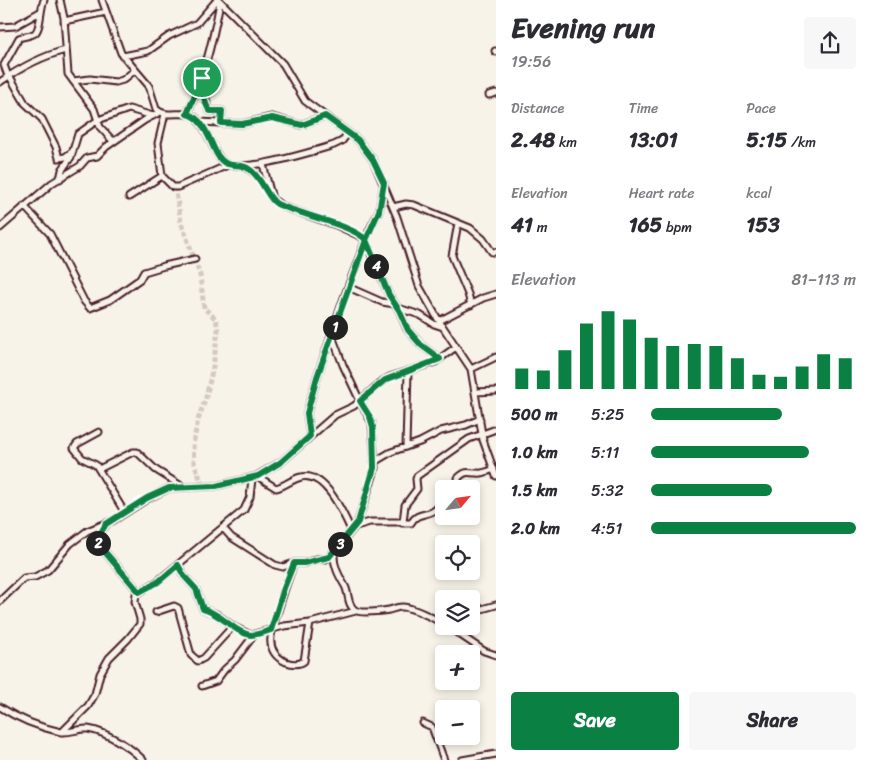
<!DOCTYPE html>
<html lang="en">
<head>
<meta charset="utf-8">
<style>
	:root { --surface:#fff; --page:#f7f7f7; --text:#2b2b33; --muted:#7c7c81; --accent:#0b8043 }
	body { margin:0; font-family:Sriracha,sans-serif; background:var(--page); color:var(--text); height:100vh; display:flex; flex-direction:column; font-size:19px; white-space:nowrap }
	* { box-sizing:border-box; margin:0 }
	p { font-size:16px; color:var(--muted) }
	.icon { flex:none; width:28px; height:28px; fill:none; stroke:currentColor; stroke-width:2; stroke-linecap:round; stroke-linejoin:round }
	.map { position:relative; flex:1; overflow:hidden }
	.drawer { display:flex; flex-direction:column; background:var(--surface); width:375px }
	.drawer>* { flex:none }
	.needle { width:32px; rotate:61deg }
	.tools { position:absolute; left:435px; top:480px; display:grid; gap:10px }
	.tools a { display:grid; place-items:center; width:45px; height:45px; border-radius:5px; background:var(--surface); box-shadow:0 2px 8px #0003; font-size:25px }
	.pin { position:absolute; display:grid; place-items:center; width:42px; height:42px; color:#fff; margin:-21px; border:2px solid #fff; border-radius:50%; box-shadow:0 1px 5px #0007 }
	.km { position:absolute; width:25px; height:25px; margin:-12px; border-radius:50%; background:#222; color:#fff; font-size:14px; line-height:25px; text-align:center }
	.round { display:grid; place-items:center; flex:none; width:52px; height:52px; border-radius:5px; background:var(--page) }
	.head { display:flex; align-items:center; justify-content:space-between; height:85px; padding:0 15px }
	h1 { font-size:28px; font-weight:700; line-height:38px }
	.stats { display:grid; grid-template-columns:repeat(3,1fr); gap:8px; height:85px; padding:5px 15px }
	.stats div { display:grid; align-content:center }
	.stats b { font-size:21px; font-weight:700 }
	.stats small { font-size:14px; font-weight:400 }
	.stats p { font-size:14px }
	.chart { height:140px; padding:10px 15px }
	.chart p { display:flex; justify-content:space-between }
	.chart svg { width:100%; height:90px; margin-top:5px; stroke:var(--accent); stroke-width:6 }
	.cta { display:flex; gap:10px; margin-top:auto; padding:10px 15px }
	.cta a { flex:1; height:58px; border-radius:5px; background:var(--accent); color:#fff; font-size:20px; font-weight:700; line-height:58px; text-align:center }
	.cta a+a { background:var(--page); color:var(--text) }
	ul { padding:0 15px; list-style:none; font-size:16px }
	li { display:grid; grid-template-columns:80px 60px 1fr; align-items:center; height:38px }
	li i { height:12px; border-radius:6px; background:var(--accent) }
	main { display:flex; flex:1; min-height:0 }
	.map>svg:first-child { display:block }
	.lines { fill:none; stroke-linecap:round; stroke-linejoin:round }
	.street-tunnel { stroke:#d4c9c2; stroke-width:5; stroke-dasharray:5 2.5; stroke-linecap:butt }
	.street-casing { stroke:#4a1f2b; stroke-width:9 }
	.street { stroke:#f7f3e8; stroke-width:5 }
	.route-casing { stroke:#fff; stroke-width:10 }
	.route { stroke:#0b8043; stroke-width:6 }
</style>
</head>
<body>
<main>
<div class="map">
<svg width="496" height="760" viewBox="0 0 496 760">
	<rect width="100%" height="100%" fill="#f7f3e8"/>
	<filter id="ink" filterUnits="userSpaceOnUse"><feTurbulence type="fractalNoise" baseFrequency=".02" numOctaves="2"/><feDisplacementMap in="SourceGraphic" scale="10" xChannelSelector="R" yChannelSelector="G"/><feConvolveMatrix kernelMatrix="1 2 1 2 8 2 1 2 1" color-interpolation-filters="sRGB"/></filter>
	<g filter="url(#ink)">
		<g class="lines">
			<path class="street-tunnel" d="M175 187 181 222 200 275 204 308 216 319 218 330 213 367 206 397 198 420 193 444 194 462 203 487"/>
			<defs>
				<path id="street" d="M60 0 64 18 68 74 94 109 100 127 112 140H116L145 120 160 112
					M102 0 121 53 149 86 156 109C168 120 184 108 196 118 209 130 211 149 222 161 236 176 314 151 334 145L342 141 348 133
					M219 0 283 64 305 101 358 140 373 160 397 217 419 286 439 321 471 369 483 440 496 476
					M64 21 106 12
					M0 27 15 26 40 12
					M495 51 496 52
					M123 56 148 51 169 36 197 23 217 0
					M9 75 25 103 42 119 56 147 59 158 65 157 73 151
					M8 76 4 65 19 38C24 36 31 36 35 33 41 28 40 9 44 0
					M202 80 208 108 210 111H222L221 123
					M73 81 90 79 116 82 123 80 135 70
					M0 82C20 68 42 56 66 50
					M489 95 496 93
					M187 114C204 78 213 41 220 2
					M199 122 242 124 272 117 301 125 325 116
					M263 164 272 199 284 207 336 225 364 238 389 295 399 310 407 329 421 345 440 359
					M246 167 259 177 268 191
					M162 176 173 187H178L228 165
					M60 179 62 170 71 157 78 134 98 120 129 109 153 116
					M129 197 162 176 158 143 165 114
					M24 206 50 234 84 301 90 308 110 300 140 279 144 272 164 266 195 259
					M393 207 406 204 414 205 470 228 483 239 492 252H496
					M458 223 452 256 468 294 471 305
					M0 228 52 183 80 166 87 158 97 156 106 147 116 140
					M348 287 382 302 395 304
					M398 308 420 315 434 324 443 327
					M439 321 483 298 496 294
					M471 369 496 357
					M476 392 496 391
					M99 432 77 444 74 448 82 458 96 465 125 513
					M310 436 307 413 317 377 345 295 369 231 379 211 384 183
					M406 447 408 371
					M374 462 391 452 420 442 441 431 466 425 480 419
					M99 469 133 452H137L156 470 183 487
					M257 476 276 488C285 486 292 479 301 477 325 471 343 513 351 530
					M459 489 458 478C467 470 467 473 477 473 483 474 489 471 494 469
					M402 523H411C418 511 427 517 436 509 440 506 439 503 444 500
					M106 525C102 530 96 537 99 545L139 592
					M356 526 370 522H403L405 505 417 489 416 479 417 476 469 439 496 429
					M223 528 231 537 275 565 283 567 294 563H305L317 559H326L330 556 357 524 373 476 375 468 372 423 360 401 343 365 332 336
					M334 553C333 565 339 576 345 586 349 593 347 605 355 610 360 614 383 611 389 610 393 609 397 607 401 607 410 606 435 619 444 624
					M294 563C288 579 283 594 278 611 272 629 262 651 286 662 292 664 299 665 304 661L310 623
					M178 565 184 576 196 589 203 609 216 614 234 627 251 635 284 626 310 623 356 611
					M0 601 24 578 35 577 48 570 70 544 87 531 114 520 147 499 169 488 216 486 257 476 281 462 335 415 354 406 381 382 390 377 435 362 456 347
					M156 612 174 606 178 608 191 655 198 661 204 658 233 626
					M471 612 496 605
					M447 626 484 651 496 655
					M202 686 216 681 224 670 235 660 254 635
					M0 707C20 720 38 727 61 732 71 733 79 728 88 729 107 732 130 747 143 760
					M423 723 432 727 444 760
					M62 732 88 706 95 694 100 674 109 658 128 639 140 624V619L135 602 136 594 158 581 244 510 250 497 252 479
					M462 760 496 754"/>
			</defs>
			<use href="#street" class="street-casing"/>
			<use href="#street" class="street"/>
		</g>
	</g>
	<g class="lines" filter="url(#ink)">
		<defs>
			<path id="route" d="M202 78 187 114C205 118 210 143 218 156 228 171 238 161 249 169 263 178 266 197 277 204 298 214 353 225 366 240L317 377 307 413 310 436 281 462 258 476 216 486 169 488 147 498 106 524 100 534 98 540 99 545 139 592 158 582 178 565 184 576 196 589 203 609C221 613 234 633 251 635 257 635 265 632 271 630L284 588 294 563H304L329 557 358 522 374 468 373 427 370 417 360 401 385 380 440 359 421 345 408 330 399 310 389 295 366 240 379 211 384 183 373 160 358 140 325 116 302 125 272 118 242 124 221 123 222 111H210C203 102 203 89 202 78"/>
		</defs>
		<use href="#route" class="route-casing"/>
		<use href="#route" class="route"/>
	</g>
</svg>
<div class="tools">
<a><svg class="needle" viewBox="-14 -14 28 28"><path d="M0-13l5 13h-10z" fill="#e53935"/><path d="M0 13l5-13h-10z" fill="#7c7c81"/></svg></a>
<a><svg class="icon" aria-label="locate" viewBox="0 0 24 24"><circle cx="12" cy="12" r="6"/><path d="M12 2v4M12 18v4M2 12h4M18 12h4"/></svg></a>
<a><svg class="icon" aria-label="layers" viewBox="0 0 24 24"><path d="M12 4l9 5-9 5-9-5zM3 14l9 5 9-5"/></svg></a>
<a>+</a>
<a>−</a>
</div>
<div class="pin" style="left:202px;top:78px;background:#1e9e55"><svg class="icon" aria-label="arrive" viewBox="0 0 24 24"><path d="M6 21V4h12l-3 4 3 4H6"/></svg></div>
<b class="km" style="left:335px;top:327px">1</b>
<b class="km" style="left:98px;top:543px">2</b>
<b class="km" style="left:340px;top:544px">3</b>
<b class="km" style="left:376px;top:266px">4</b>
</div>
<section class="drawer">
<div class="head"><div><h1>Evening run</h1><p>19:56</p></div><a class="round"><svg class="icon" aria-label="share" viewBox="0 0 24 24"><path d="M12 15V3M7 8l5-5 5 5M5 13v7h14v-7"/></svg></a></div>
<div class="stats">
<div><p>Distance</p><b>2.48<small> km</small></b></div>
<div><p>Time</p><b>13:01</b></div>
<div><p>Pace</p><b>5:15<small> /km</small></b></div>
</div>
<div class="stats">
<div><p>Elevation</p><b>41<small> m</small></b></div>
<div><p>Heart rate</p><b>165<small> bpm</small></b></div>
<div><p>kcal</p><b>153</b></div>
</div>
<div class="chart"><p><span>Elevation</span>81–113 m</p>
<svg viewBox="0 0 160 44" preserveAspectRatio="none"><path d="M5 44V34M15 44V35M25 44V25M35 44V12M45 44V6M55 44V10M65 44V19M75 44V23M85 44V22M95 44V23M105 44V29M115 44V37M125 44V38M135 44V33M145 44V27M155 44V29"/></svg>
</div>
<ul>
<li><b>500 m</b>5:25<i style="width:64%"></i></li>
<li><b>1.0 km</b>5:11<i style="width:77%"></i></li>
<li><b>1.5 km</b>5:32<i style="width:59%"></i></li>
<li><b>2.0 km</b>4:51<i style="width:100%"></i></li>
</ul>
<div class="cta"><a>Save</a><a>Share</a></div>
</section>
</main>
</body>
</html>
